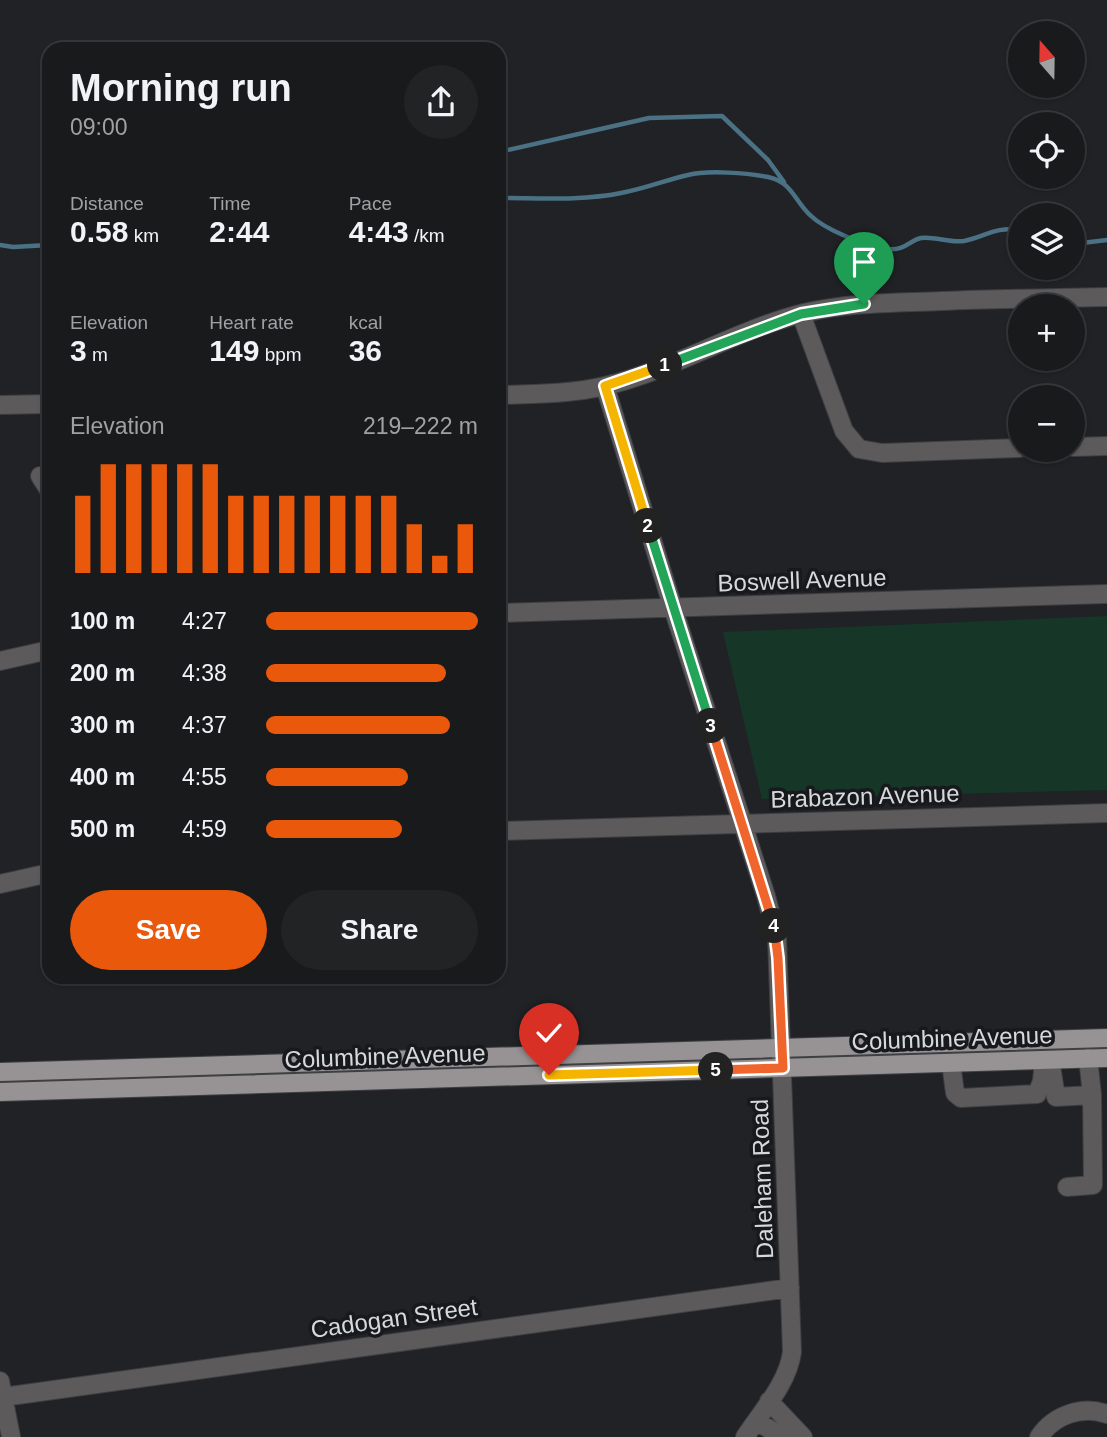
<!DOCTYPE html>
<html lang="en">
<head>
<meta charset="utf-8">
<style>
	:root { --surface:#181a1c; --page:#212325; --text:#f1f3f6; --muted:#9fa1a3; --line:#36383b; --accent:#ea580c }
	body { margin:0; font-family:Arial,sans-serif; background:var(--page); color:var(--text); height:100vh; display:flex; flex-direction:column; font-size:26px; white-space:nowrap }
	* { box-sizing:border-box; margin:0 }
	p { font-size:23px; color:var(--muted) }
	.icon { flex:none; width:38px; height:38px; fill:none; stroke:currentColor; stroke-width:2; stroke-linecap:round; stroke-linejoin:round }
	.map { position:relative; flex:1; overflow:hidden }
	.details { position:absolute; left:42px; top:42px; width:464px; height:942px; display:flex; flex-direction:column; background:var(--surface); border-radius:21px; box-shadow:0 2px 5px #0004,0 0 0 2px var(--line) }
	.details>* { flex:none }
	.needle { width:46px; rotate:340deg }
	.buttons { position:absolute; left:1008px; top:21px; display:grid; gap:14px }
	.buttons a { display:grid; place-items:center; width:77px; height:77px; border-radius:50%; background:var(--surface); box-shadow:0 2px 5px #0004,0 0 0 2px var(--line); font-size:35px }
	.pin { position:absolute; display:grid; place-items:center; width:60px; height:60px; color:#fff; margin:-72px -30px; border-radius:50% 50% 50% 0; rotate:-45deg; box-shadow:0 0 7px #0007 }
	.pin .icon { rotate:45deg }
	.km { position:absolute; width:35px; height:35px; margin:-18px; border-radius:50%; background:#222; color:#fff; font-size:19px; line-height:35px; text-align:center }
	.round { display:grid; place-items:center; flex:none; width:74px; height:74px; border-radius:37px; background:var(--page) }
	.summary { display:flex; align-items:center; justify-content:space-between; height:119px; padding:0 28px }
	h1 { font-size:38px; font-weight:800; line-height:52px }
	.figures { display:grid; grid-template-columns:repeat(3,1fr); gap:10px; height:119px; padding:7px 28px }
	.figures div { display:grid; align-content:center }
	.figures b { font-size:30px; font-weight:800 }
	.figures small { font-size:19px; font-weight:400 }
	.figures p { font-size:19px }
	.chart { height:196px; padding:14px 28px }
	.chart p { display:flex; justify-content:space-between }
	.chart svg { width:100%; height:126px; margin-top:7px; stroke:var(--accent); stroke-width:6 }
	.primary-button { display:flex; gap:14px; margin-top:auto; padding:14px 28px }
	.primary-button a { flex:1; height:80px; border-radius:42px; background:var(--accent); color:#fff; font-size:28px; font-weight:800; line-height:80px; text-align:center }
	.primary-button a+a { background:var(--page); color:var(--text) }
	ul { padding:0 28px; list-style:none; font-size:23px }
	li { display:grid; grid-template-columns:112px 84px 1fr; align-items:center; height:52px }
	li i { height:18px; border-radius:9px; background:var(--accent) }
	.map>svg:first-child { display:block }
	.green { fill:#163628 }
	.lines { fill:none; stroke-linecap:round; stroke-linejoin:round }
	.stream { stroke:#4b7184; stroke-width:4.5 }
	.minor-casing { stroke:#3d3f43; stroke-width:20 }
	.major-casing { stroke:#3d3f43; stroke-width:20 }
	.minor { stroke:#5d5a5b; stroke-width:18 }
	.major { stroke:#979293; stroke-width:18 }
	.split-1-casing { stroke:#fff; stroke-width:14 }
	.split-2-casing { stroke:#fff; stroke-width:14 }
	.split-3-casing { stroke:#fff; stroke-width:14 }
	.split-4-casing { stroke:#fff; stroke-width:14 }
	.split-5-casing { stroke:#fff; stroke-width:14 }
	.split-6-casing { stroke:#fff; stroke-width:14 }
	.split-1 { stroke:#22a559; stroke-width:9 }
	.split-2 { stroke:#f5b400; stroke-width:9 }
	.split-3 { stroke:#22a559; stroke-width:9 }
	.split-4 { stroke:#f0652b; stroke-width:9 }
	.split-5 { stroke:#f0652b; stroke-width:9 }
	.split-6 { stroke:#f5b400; stroke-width:9 }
	.labels { text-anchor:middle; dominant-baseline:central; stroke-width:7; stroke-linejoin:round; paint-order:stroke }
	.street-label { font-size:24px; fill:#d6d8da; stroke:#17191d }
</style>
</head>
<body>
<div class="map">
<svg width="1107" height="1437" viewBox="0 0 1107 1437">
	<rect width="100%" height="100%" fill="#202226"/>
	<path class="green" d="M1107 616V790L762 799 723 632Z"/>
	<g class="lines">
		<path class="stream" d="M499 152 649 118 722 116 768 160 784 182
			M499 198C539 198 582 201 621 193 644 189 666 180 688 175 708 170 747 173 768 177 792 182 794 200 810 215 825 230 866 246 887 249 906 251 908 241 921 238 934 236 950 243 964 241 985 237 995 226 1020 230
			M0 245 13 247 49 245
			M1073 247 1082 243 1107 240"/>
		<defs>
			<path id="minor" d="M801 314 844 431 859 449 882 453 1020 448
				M605 386 673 608 766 896 777 938 792 1352C788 1383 762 1411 745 1437
				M499 395C534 394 570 394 605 386 674 370 735 330 804 313 850 302 896 303 942 301 997 299 1052 298 1107 297
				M0 405 49 404
				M1073 447 1107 446
				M40 476 49 490
				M499 613 1107 594
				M0 661 49 650
				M499 831 1107 813
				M0 884 49 873
				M951 1063 955 1093 961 1098 1037 1094 1042 1081 1044 1060
				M1051 1066 1056 1097 1092 1095 1088 1058
				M1067 1187 1093 1185 1092 1095
				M0 1381 11 1437
				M3 1397 790 1288
				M769 1401 803 1437
				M756 1421 783 1437
				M1039 1437C1054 1415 1082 1405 1107 1414"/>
			<path id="major" d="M0 1072 1107 1038
				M0 1092 1107 1058"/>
		</defs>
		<use href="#minor" class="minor-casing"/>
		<use href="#major" class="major-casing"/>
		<use href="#minor" class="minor"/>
		<use href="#major" class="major"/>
	</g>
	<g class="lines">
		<defs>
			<path id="split-1" d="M665 365 801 314 864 304"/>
			<path id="split-2" d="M648 526 605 386 665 365"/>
			<path id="split-3" d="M648 526 711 726"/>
			<path id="split-4" d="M711 726 774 926"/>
			<path id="split-5" d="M716 1070 783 1068 778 958 774 926"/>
			<path id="split-6" d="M549 1075 716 1070"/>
		</defs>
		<use href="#split-1" class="split-1-casing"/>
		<use href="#split-2" class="split-2-casing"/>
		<use href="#split-3" class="split-3-casing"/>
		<use href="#split-4" class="split-4-casing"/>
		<use href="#split-5" class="split-5-casing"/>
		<use href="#split-6" class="split-6-casing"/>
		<use href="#split-1" class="split-1"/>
		<use href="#split-2" class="split-2"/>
		<use href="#split-3" class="split-3"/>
		<use href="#split-4" class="split-4"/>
		<use href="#split-5" class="split-5"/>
		<use href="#split-6" class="split-6"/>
	</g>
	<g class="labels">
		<g class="street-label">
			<text transform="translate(802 580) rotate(-2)">Boswell Avenue</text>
			<text transform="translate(865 796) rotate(-2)">Brabazon Avenue</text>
			<text transform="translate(952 1038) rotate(-2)">Columbine Avenue</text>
			<text transform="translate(385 1056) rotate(-2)">Columbine Avenue</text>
			<text transform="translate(762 1179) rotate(-92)">Daleham Road</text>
			<text transform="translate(394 1318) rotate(-8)">Cadogan Street</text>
		</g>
	</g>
</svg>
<div class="buttons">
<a><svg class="needle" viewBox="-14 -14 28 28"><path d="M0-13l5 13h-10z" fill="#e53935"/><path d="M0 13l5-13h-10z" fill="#9fa1a3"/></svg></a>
<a><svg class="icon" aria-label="locate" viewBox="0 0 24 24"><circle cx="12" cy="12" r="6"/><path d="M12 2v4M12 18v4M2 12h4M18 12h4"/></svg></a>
<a><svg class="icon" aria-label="layers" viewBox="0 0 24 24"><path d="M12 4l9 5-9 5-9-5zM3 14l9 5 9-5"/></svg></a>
<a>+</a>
<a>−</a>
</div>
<div class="pin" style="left:864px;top:304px;background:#1e9e55"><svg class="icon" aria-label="arrive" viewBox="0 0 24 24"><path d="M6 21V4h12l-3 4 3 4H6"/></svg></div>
<div class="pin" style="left:549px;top:1075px;background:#d93025"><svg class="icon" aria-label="check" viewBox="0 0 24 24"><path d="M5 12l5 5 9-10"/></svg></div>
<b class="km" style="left:665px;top:365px">1</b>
<b class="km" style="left:648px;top:526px">2</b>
<b class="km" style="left:711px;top:726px">3</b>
<b class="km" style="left:774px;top:926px">4</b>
<b class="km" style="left:716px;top:1070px">5</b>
<section class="details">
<div class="summary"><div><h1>Morning run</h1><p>09:00</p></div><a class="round"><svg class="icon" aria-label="share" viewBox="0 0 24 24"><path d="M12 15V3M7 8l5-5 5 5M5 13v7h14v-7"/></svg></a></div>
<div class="figures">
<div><p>Distance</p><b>0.58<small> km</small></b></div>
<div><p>Time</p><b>2:44</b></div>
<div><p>Pace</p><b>4:43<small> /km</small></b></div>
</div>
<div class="figures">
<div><p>Elevation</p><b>3<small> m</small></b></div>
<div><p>Heart rate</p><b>149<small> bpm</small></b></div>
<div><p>kcal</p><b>36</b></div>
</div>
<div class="chart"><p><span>Elevation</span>219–222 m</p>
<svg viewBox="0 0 160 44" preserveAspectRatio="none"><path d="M5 44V17M15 44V6M25 44V6M35 44V6M45 44V6M55 44V6M65 44V17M75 44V17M85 44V17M95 44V17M105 44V17M115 44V17M125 44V17M135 44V27M145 44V38M155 44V27"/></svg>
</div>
<ul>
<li><b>100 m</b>4:27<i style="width:100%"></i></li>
<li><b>200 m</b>4:38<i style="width:85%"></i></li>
<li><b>300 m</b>4:37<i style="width:87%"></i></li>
<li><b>400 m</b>4:55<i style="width:67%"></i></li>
<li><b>500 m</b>4:59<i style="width:64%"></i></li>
</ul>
<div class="primary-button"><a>Save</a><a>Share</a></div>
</section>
</div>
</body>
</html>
